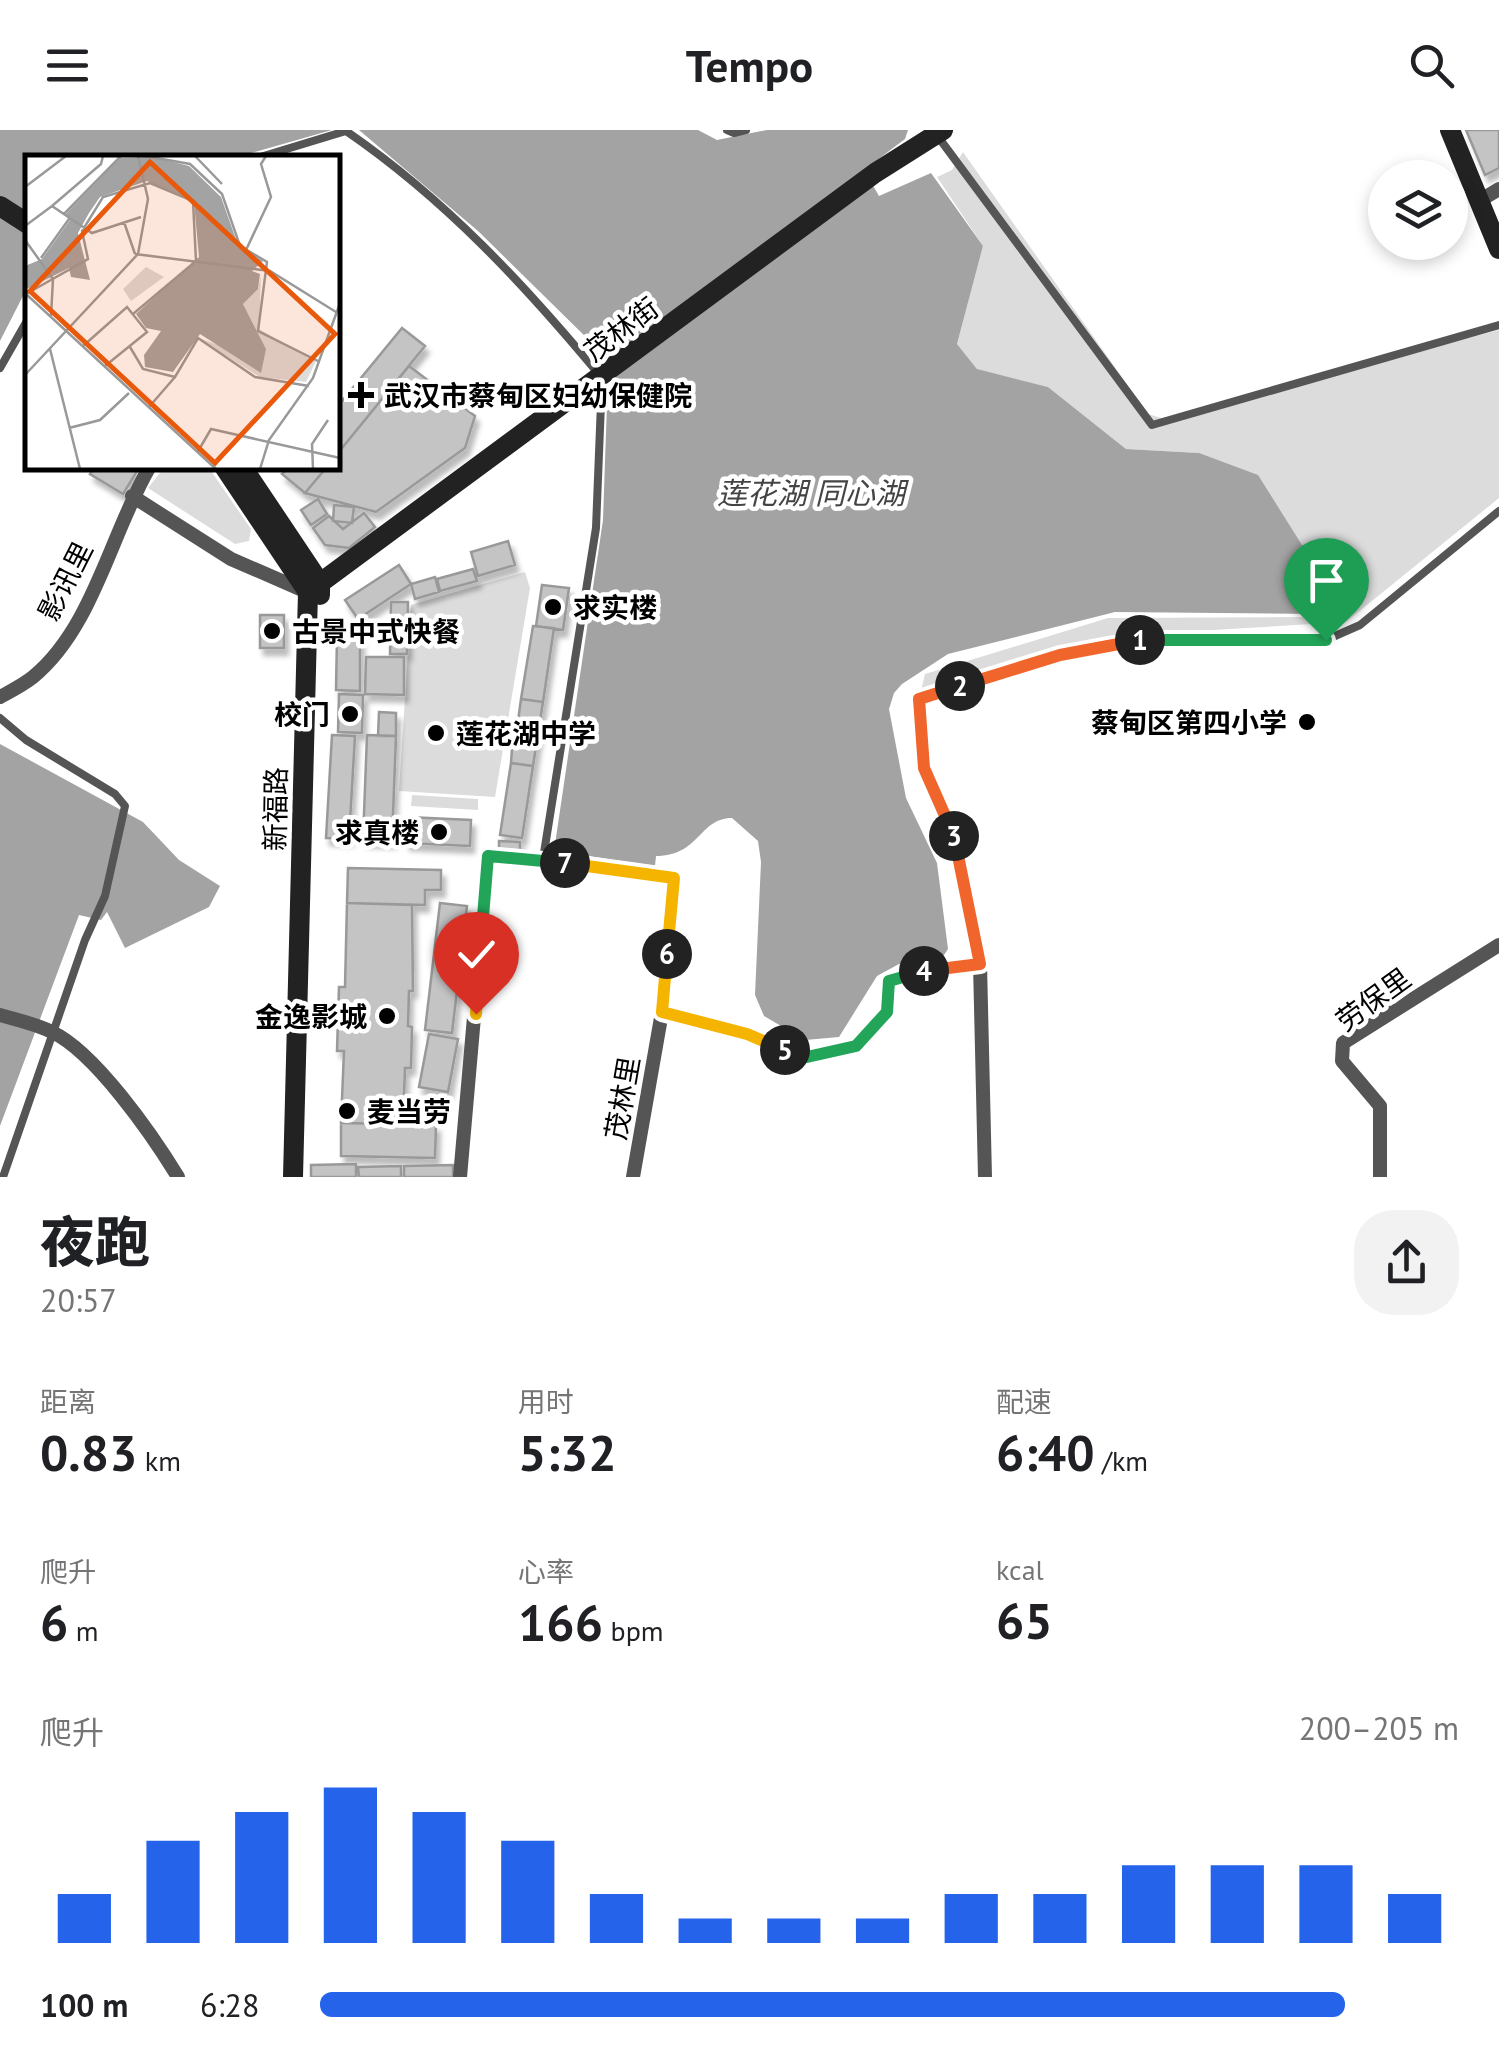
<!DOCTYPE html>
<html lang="zh">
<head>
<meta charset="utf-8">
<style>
	:root { --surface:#fff; --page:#f2f2f2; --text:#202124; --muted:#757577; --accent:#2563eb }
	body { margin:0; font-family:"PT Sans","Noto Sans SC",sans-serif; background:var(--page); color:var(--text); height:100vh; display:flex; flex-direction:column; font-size:38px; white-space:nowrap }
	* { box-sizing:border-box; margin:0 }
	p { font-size:32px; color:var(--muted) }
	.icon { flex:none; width:55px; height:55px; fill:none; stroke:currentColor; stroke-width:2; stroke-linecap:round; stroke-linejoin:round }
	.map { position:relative; height:1047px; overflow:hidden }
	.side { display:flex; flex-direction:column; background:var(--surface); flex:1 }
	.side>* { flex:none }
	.fabs { position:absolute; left:1368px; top:30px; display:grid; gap:20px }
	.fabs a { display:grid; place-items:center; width:100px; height:100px; border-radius:50%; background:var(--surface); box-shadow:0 5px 15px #0003; font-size:50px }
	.pin { position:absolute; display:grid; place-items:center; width:85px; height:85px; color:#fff; margin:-102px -42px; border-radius:50% 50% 50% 0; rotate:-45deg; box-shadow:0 0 10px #0007 }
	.pin .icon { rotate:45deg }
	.km { position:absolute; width:50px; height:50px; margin:-25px; border-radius:50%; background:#222; color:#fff; font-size:28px; line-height:50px; text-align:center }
	.round { display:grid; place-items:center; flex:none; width:105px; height:105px; border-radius:40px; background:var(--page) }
	.overview { display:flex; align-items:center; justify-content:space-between; height:170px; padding:0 40px }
	h1 { font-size:55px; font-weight:800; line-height:75px }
	.metrics { display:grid; grid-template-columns:repeat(3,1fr); gap:15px; height:170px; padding:10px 40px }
	.metrics div { display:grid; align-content:center }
	.metrics b { font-size:50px; font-weight:800 }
	.metrics small { font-size:28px; font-weight:400 }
	.metrics p { font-size:28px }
	.chart { height:280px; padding:20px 40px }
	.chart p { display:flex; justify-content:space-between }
	.chart svg { width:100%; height:180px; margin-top:10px; stroke:var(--accent); stroke-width:6 }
	ul { padding:0 40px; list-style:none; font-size:32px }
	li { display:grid; grid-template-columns:160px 120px 1fr; align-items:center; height:75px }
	li i { height:25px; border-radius:12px; background:var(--accent) }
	header { display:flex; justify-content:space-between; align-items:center; height:130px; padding:0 40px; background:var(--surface); font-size:45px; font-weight:800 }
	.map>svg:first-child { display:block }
	.green { fill:#dcdcdc }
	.water { fill:#a3a3a3 }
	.building { fill:#c4c4c4; stroke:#999; stroke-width:2.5; filter:url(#shadow) }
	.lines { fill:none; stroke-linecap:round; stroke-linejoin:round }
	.lane { stroke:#555; stroke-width:8 }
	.street { stroke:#555; stroke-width:14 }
	.secondary { stroke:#222; stroke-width:20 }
	.split-1-casing { stroke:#fff; stroke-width:20 }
	.split-2-casing { stroke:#fff; stroke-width:20 }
	.split-3-casing { stroke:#fff; stroke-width:20 }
	.split-4-casing { stroke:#fff; stroke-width:20 }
	.split-5-casing { stroke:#fff; stroke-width:20 }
	.split-6-casing { stroke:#fff; stroke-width:20 }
	.split-7-casing { stroke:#fff; stroke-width:20 }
	.split-8-casing { stroke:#fff; stroke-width:20 }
	.split-9-casing { stroke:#fff; stroke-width:20 }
	.split-1 { stroke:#22a559; stroke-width:12 }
	.split-2 { stroke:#f0652b; stroke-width:12 }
	.split-3 { stroke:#f0652b; stroke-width:12 }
	.split-4 { stroke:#f0652b; stroke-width:12 }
	.split-5 { stroke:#22a559; stroke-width:12 }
	.split-6 { stroke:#f5b400; stroke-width:12 }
	.split-7 { stroke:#f5b400; stroke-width:12 }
	.split-8 { stroke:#22a559; stroke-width:12 }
	.split-9 { stroke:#f5b400; stroke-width:12 }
	.poi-dot { fill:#000; stroke:#fff; stroke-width:4 }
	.labels { text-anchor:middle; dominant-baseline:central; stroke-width:9; stroke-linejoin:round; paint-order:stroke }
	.street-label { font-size:28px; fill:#000; stroke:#fff }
	.poi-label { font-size:28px; font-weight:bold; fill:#000; stroke:#fff; text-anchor:start }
	.water-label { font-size:30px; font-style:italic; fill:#444; stroke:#fff }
	.inset-road { fill:none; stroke:#999; stroke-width:2.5 }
	.view { fill:#e8590c; fill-opacity:0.15; stroke:#e8590c; stroke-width:5 }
	.inset-edge { fill:none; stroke:#000; stroke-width:5 }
</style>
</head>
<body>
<header><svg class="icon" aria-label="menu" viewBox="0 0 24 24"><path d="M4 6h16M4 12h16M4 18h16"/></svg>Tempo<svg class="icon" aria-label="search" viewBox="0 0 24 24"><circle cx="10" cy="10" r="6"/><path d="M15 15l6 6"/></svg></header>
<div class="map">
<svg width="1499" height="1047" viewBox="0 0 1499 1047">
	<defs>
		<filter id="shadow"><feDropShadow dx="4" dy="7" stdDeviation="2.5" flood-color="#0004"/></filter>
	</defs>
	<rect width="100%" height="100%" fill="#fff"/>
	<path class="green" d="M963 22 1148 284 1168 290 1185 282 1499 200V368L1346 492 1129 505 919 569 925 544 1108 488 1310 487 1334 466 1199 323 1126 319 1048 257 978 240 957 214 983 116 937 47 952 40Z
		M164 338H209L251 399 249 411 235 414 148 358Z
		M525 442 530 458 495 667 399 661 411 475Z
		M412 665 478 669V680L411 676Z"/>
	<path class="water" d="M0 0H332L237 27 28 28 27 158 0 211Z
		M359 0H698L717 10 767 0H908L905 9 864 40 879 66 931 43 983 116 957 214 977 239 1048 257 1126 319 1199 323 1258 345 1334 466 1314 484 1115 482 948 524 902 554 894 563 889 579 906 668 937 733 948 819 938 834H899L877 846 839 907 805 910 764 886 755 865 761 732 758 711 732 688C699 688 700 726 656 726L655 736 554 721 603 390 607 274 622 257 596 217 478 101Z
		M0 614 143 692 179 730 220 756 209 777 125 818 107 782 101 790 79 785 0 996Z"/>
	<path class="building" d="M1466 0H1499V38L1485 45Z
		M402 198 425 216 338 323V276Z
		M409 236 475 286 465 318 376 382 305 363 326 338H338V323Z
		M94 338H139L123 364 90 344Z
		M288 338H326L305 363 282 344Z
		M318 369 327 384 311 395 301 380Z
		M334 375 354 377 352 393 333 391Z
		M364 383 375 397 349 418 325 415 313 398 329 386 343 399Z
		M508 411 515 435 478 446 471 422Z
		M399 435 411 454 358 489 345 470Z
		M473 439 477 451 440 461 437 449Z
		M435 447 439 462 415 469 411 454Z
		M542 455 569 458 563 500 536 496Z
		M391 472H408L407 524H390Z
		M260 485H284V518H260Z
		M533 496 554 498 543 572 521 569Z
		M337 506H360V561L336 560Z
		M366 527H404V565L365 564Z
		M339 564 363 565 362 603 338 602Z
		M521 569 543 572 533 636 511 633 514 590 518 591Z
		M379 582 396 583V606H378Z
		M332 605 355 606 349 709 326 708Z
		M367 605 396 606 392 711 363 710Z
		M511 633 533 636 522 708 500 705Z
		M407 687 471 690 470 716 406 713Z
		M499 711 520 712V724L499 723Z
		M348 738 441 740V760H425V775L347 773Z
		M347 773 412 775 413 861H409L408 896 412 897 411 938H405L403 994 341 993 344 921H337L339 857H345Z
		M440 773 467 776 452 903 425 900Z
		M429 904 458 909 448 962 419 957Z
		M341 993 436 995 435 1028 341 1026Z
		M356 1034V1047H311V1035Z
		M453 1035V1047H404V1036Z
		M401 1036V1047H359L358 1037Z"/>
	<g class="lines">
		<path class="lane" d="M727 0 734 3 746 0
			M936 4 1152 295 1499 195
			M257 28 346 1C445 69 525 155 602 248L596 398 543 729
			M0 238 28 189
			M0 588 26 610 115 664 125 676 105 766 85 810 3 1047
			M662 882 747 904 807 927 856 916 887 882 889 851 912 843 980 834 955 707 924 638 919 569 1060 525 1147 508 1326 510 1360 495 1499 381"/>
		<path class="street" d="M1479 71 1499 59
			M132 366 231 429 307 462
			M0 567C11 561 23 555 33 547 93 498 111 403 149 338
			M980 834 985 1047
			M0 885C17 890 36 894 52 902 95 922 153 1006 178 1047
			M460 1047 488 727 542 730 674 748 662 882 633 1047
			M1380 1047V976L1342 931 1343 913 1499 815"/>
		<path class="secondary" d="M1450 0 1499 119
			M0 76 28 94
			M225 338 308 462 293 1047
			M243 338 320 453V465
			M308 462 875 43 943 0"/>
	</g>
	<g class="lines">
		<defs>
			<path id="split-1" d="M1140 510H1326"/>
			<path id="split-2" d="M960 556 1060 525 1140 510"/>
			<path id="split-3" d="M954 706 924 638 919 569 960 556"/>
			<path id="split-4" d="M924 841 980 834 954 706"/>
			<path id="split-5" d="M785 920 807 927 856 916 887 882 889 851 924 841"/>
			<path id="split-6" d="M667 824 662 882 747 904 785 920"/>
			<path id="split-7" d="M565 733 674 748 667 824"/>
			<path id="split-8" d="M479 835 488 726 565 733"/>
			<path id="split-9" d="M476 884 479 835"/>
		</defs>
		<use href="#split-1" class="split-1-casing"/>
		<use href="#split-2" class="split-2-casing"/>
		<use href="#split-3" class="split-3-casing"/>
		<use href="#split-4" class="split-4-casing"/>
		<use href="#split-5" class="split-5-casing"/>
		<use href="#split-6" class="split-6-casing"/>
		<use href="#split-7" class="split-7-casing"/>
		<use href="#split-8" class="split-8-casing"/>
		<use href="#split-9" class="split-9-casing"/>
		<use href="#split-1" class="split-1"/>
		<use href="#split-2" class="split-2"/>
		<use href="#split-3" class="split-3"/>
		<use href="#split-4" class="split-4"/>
		<use href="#split-5" class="split-5"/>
		<use href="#split-6" class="split-6"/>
		<use href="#split-7" class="split-7"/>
		<use href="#split-8" class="split-8"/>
		<use href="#split-9" class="split-9"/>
	</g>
	<g class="poi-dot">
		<path d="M356 250h10v10h10v10h-10v10h-10v-10h-10v-10h10z"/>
		<circle cx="553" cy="477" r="10"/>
		<circle cx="272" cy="501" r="10"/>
		<circle cx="350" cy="584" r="10"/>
		<circle cx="1307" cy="592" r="10"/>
		<circle cx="436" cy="603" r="10"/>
		<circle cx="439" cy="702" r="10"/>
		<circle cx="387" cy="886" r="10"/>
		<circle cx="347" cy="981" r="10"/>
	</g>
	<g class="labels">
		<g class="street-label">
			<text transform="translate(621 199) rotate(-37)">茂林街</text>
			<text transform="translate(65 451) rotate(-63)">影讯里</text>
			<text transform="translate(275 679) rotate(-89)">新福路</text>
			<text transform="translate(1373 869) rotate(-36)">劳保里</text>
			<text transform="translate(622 968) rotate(-80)">茂林里</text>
		</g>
		<g class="poi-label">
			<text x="384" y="265">武汉市蔡甸区妇幼保健院</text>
			<text x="573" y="477">求实楼</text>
			<text x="292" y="501">古景中式快餐</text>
			<text x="330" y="584" text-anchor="end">校门</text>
			<text x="1287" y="592" text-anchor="end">蔡甸区第四小学</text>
			<text x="456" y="603">莲花湖中学</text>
			<text x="419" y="702" text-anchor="end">求真楼</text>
			<text x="367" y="886" text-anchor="end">金逸影城</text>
			<text x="367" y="981">麦当劳</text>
		</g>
		<g class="water-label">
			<text x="811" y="362">莲花湖 同心湖</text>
		</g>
	</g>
	<g transform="translate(25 25)">
		<rect width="315" height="315" fill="#fff"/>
		<path d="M121 112 139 122 106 146 98 134ZM236 120 234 174 291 206 281 227 235 222 173 183 206 194 236 217V184L218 149 233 134Z" fill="#dcdcdc"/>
		<path d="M128 2 164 11 196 42 213 90 238 106 227 116 235 119 233 134 218 149 241 194 236 218 175 179 148 217 120 212 119 200 136 176 121 173 111 159 174 102 169 47 122 26 75 42 64 58 53 78 65 125 46 122 44 113 0 135V111L17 104 45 65 41 59 95 3Z" fill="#a3a3a3"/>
		<path class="inset-road" d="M120 1 165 9 197 39 215 91 242 107 233 176 293 206M170 1 197 29M0 32 41 1M27 51 76 9 78 1M39 59 96 1M99 67 110 99M0 71 27 51 67 78 116 62M0 85 28 124 26 161M221 95 246 42 236 9 241 1M110 99 245 116 311 157M16 103 44 64M1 139 63 104 57 76 78 42 125 28 168 46 171 106 108 159M1 139 191 314M58 191 102 152 122 177 80 211M105 192 118 214 150 222 173 183 230 222 284 231M25 194 55 314M0 220 113 99 123 44 113 1M124 252 150 222M44 273 75 265 104 238M172 298 186 274 315 303M235 314 244 285 288 223 315 148M288 314 287 289 303 265"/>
		<path class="view" d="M125 7 310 179 190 308 5 136Z"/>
		<rect width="315" height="315" class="inset-edge"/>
	</g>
</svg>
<div class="fabs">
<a><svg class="icon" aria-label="layers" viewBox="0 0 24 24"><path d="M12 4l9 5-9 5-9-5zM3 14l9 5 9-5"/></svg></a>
</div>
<div class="pin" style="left:1326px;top:510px;background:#1e9e55"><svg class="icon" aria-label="arrive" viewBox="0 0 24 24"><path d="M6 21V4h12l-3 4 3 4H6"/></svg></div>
<div class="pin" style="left:476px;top:884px;background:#d93025"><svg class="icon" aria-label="check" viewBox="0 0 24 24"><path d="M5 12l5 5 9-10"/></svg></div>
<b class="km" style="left:1140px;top:510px">1</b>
<b class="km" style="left:960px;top:556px">2</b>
<b class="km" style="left:954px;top:706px">3</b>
<b class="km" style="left:924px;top:841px">4</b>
<b class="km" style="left:785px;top:920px">5</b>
<b class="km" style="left:667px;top:824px">6</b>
<b class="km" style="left:565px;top:733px">7</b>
</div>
<section class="side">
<div class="overview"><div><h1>夜跑</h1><p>20:57</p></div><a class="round"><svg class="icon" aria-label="share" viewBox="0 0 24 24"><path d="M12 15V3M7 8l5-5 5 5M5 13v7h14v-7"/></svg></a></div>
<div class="metrics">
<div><p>距离</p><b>0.83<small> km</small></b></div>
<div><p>用时</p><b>5:32</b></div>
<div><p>配速</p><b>6:40<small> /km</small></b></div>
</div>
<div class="metrics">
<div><p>爬升</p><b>6<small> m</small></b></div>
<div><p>心率</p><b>166<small> bpm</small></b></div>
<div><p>kcal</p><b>65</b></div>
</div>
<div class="chart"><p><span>爬升</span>200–205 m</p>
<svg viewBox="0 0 160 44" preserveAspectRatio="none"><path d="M5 44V32M15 44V19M25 44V12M35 44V6M45 44V12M55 44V19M65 44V32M75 44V38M85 44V38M95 44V38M105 44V32M115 44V32M125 44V25M135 44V25M145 44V25M155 44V32"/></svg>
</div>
<ul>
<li><b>100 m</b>6:28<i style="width:90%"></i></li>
</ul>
</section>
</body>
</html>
